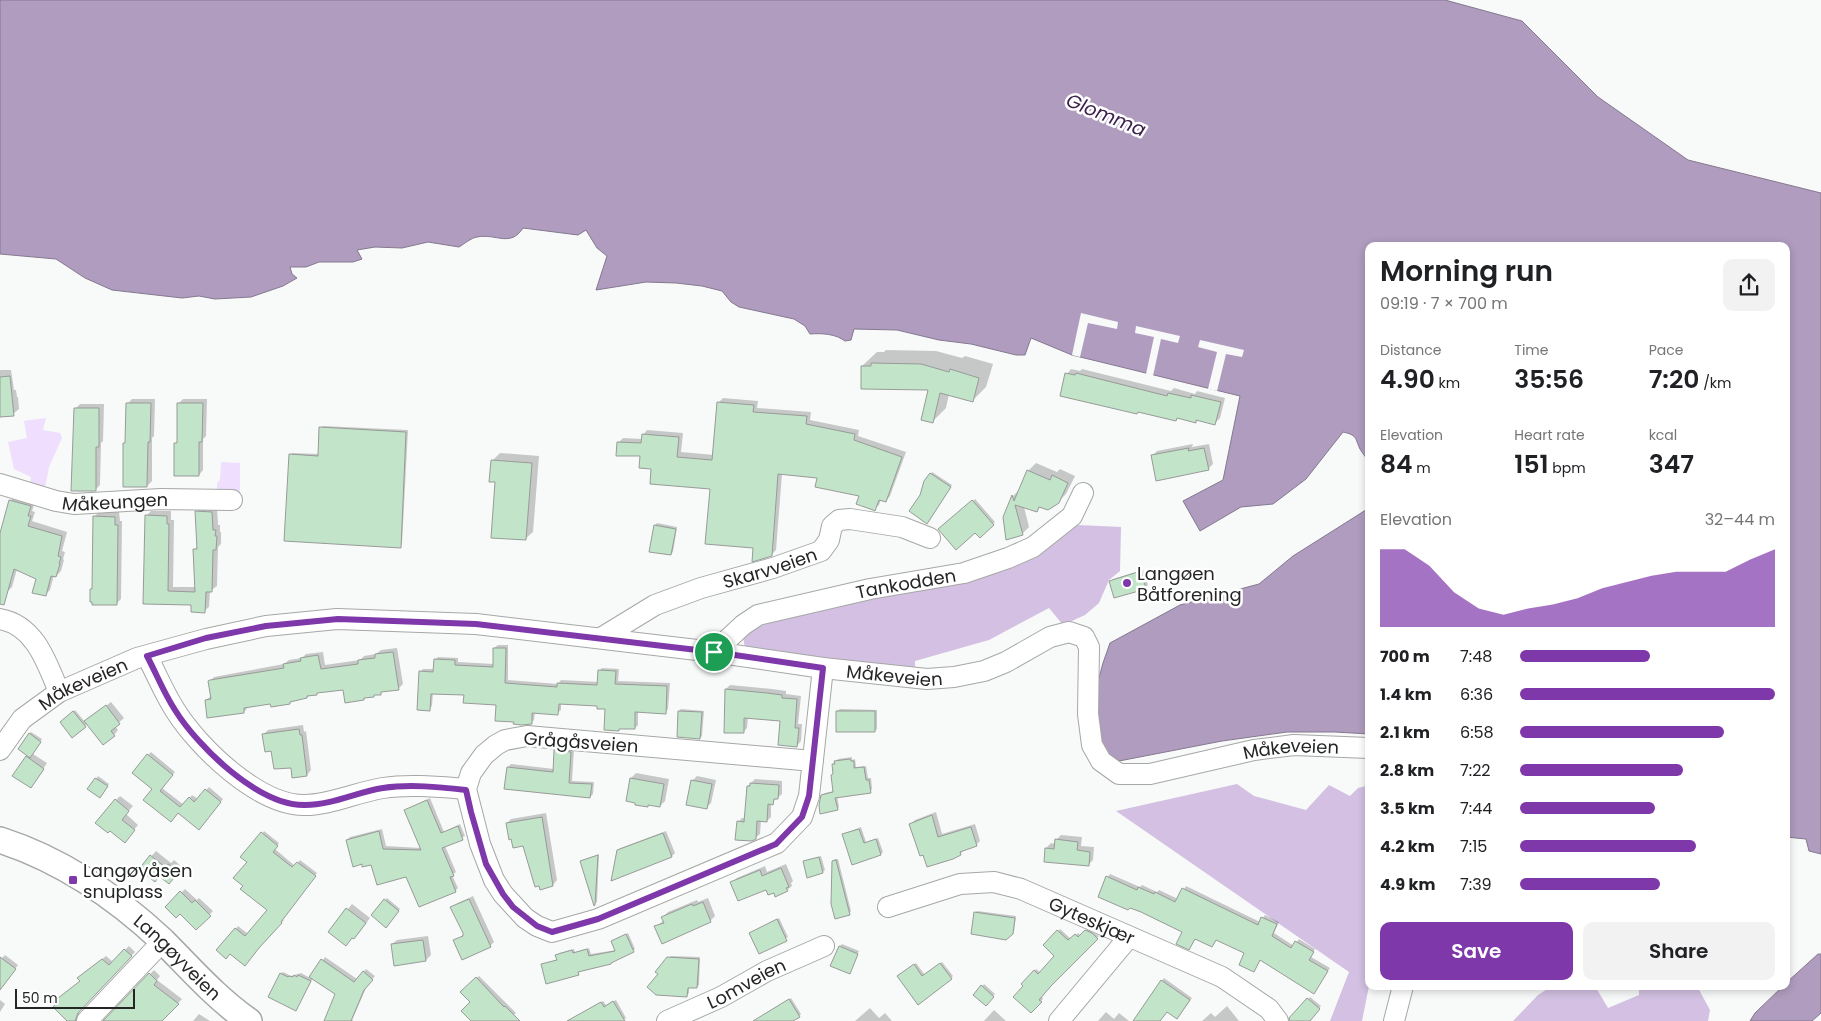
<!DOCTYPE html>
<html lang="en">
<head>
<meta charset="utf-8">
<style>
	:root { --surface:#fff; --page:#f2f2f2; --text:#202124; --muted:#757577; --accent:#7f38aa }
	body { margin:0; font-family:Poppins,sans-serif; background:var(--page); color:var(--text); height:100vh; display:flex; flex-direction:column; font-size:19px; white-space:nowrap }
	* { box-sizing:border-box; margin:0 }
	p { font-size:16px; color:var(--muted) }
	.icon { flex:none; width:28px; height:28px; fill:none; stroke:currentColor; stroke-width:2; stroke-linecap:round; stroke-linejoin:round }
	.map { position:relative; flex:1; overflow:hidden }
	.side { position:absolute; left:1365px; top:242px; width:425px; height:748px; display:flex; flex-direction:column; background:var(--surface); border-radius:10px; box-shadow:0 2px 8px #0003 }
	.side>* { flex:none }
	.scale { position:absolute; left:15px; bottom:12px; width:120px; box-sizing:border-box; padding-left:5px; border:2px solid #242525; border-top:0; font-size:14px; line-height:18px; white-space:nowrap; color:#242525; -webkit-text-stroke:4px #fff; paint-order:stroke }
	.pin { position:absolute; display:grid; place-items:center; width:42px; height:42px; color:#fff; margin:-21px; border:2px solid #fff; border-radius:50%; box-shadow:0 1px 5px #0007 }
	.round { display:grid; place-items:center; flex:none; width:52px; height:52px; border-radius:10px; background:var(--page) }
	.summary { display:flex; align-items:center; justify-content:space-between; height:85px; padding:0 15px }
	h1 { font-size:28px; font-weight:600; line-height:38px }
	.metrics { display:grid; grid-template-columns:repeat(3,1fr); gap:8px; height:85px; padding:5px 15px }
	.metrics div { display:grid; align-content:center }
	.metrics b { font-size:25px; font-weight:600 }
	.metrics small { font-size:14px; font-weight:400 }
	.metrics p { font-size:14px }
	.chart { height:140px; padding:10px 15px }
	.chart p { display:flex; justify-content:space-between }
	.chart svg { width:100%; height:90px; margin-top:5px; fill:var(--accent); opacity:.7 }
	.primary-button { display:flex; gap:10px; margin-top:auto; padding:10px 15px }
	.primary-button a { flex:1; height:58px; border-radius:10px; background:var(--accent); color:#fff; font-size:20px; font-weight:600; line-height:58px; text-align:center }
	.primary-button a+a { background:var(--page); color:var(--text) }
	ul { padding:0 15px; list-style:none; font-size:16px }
	li { display:grid; grid-template-columns:80px 60px 1fr; align-items:center; height:38px }
	li i { height:12px; border-radius:6px; background:var(--accent) }
	.map>svg:first-child { display:block }
	.green { fill:#efdefd }
	.forest { fill:#d3c0e2 }
	.water { fill:#af9cbe; stroke:#857890 }
	.pier { fill:#f7faf8 }
	.shadow { fill:#0003 }
	.building { fill:#c2e4c8; stroke:#989b99 }
	.lines { fill:none; stroke-linecap:round; stroke-linejoin:round }
	.minor-casing { stroke:#a5a8a5; stroke-width:22 }
	.major-casing { stroke:#a5a8a5; stroke-width:28 }
	.minor { stroke:#fff; stroke-width:20 }
	.major { stroke:#fff; stroke-width:25 }
	.route-casing { stroke:#fff; stroke-width:10 }
	.route { stroke:#7f38aa; stroke-width:6 }
	.poi-dot { fill:#7f38aa; stroke:#fff; stroke-width:2 }
	.labels { text-anchor:middle; dominant-baseline:central; stroke-width:5; stroke-linejoin:round; paint-order:stroke }
	.street-label { font-size:18px; fill:#242525; stroke:#fff }
	.poi-label { font-size:18px; fill:#242525; stroke:#fff; text-anchor:start }
	.water-label { font-size:19px; font-style:italic; fill:#3b214d; stroke:#fff }
</style>
</head>
<body>
<div class="map">
<svg width="1821" height="1021" viewBox="0 0 1821 1021">
	<rect width="100%" height="100%" fill="#f7faf8"/>
	<path class="green" d="M46 418 43 430 60 433 62 438 49 467 45 488 30 483 31 477 14 469 8 442 27 438 24 421Z
		M221 462 240 463V494L217 491V483L220 480Z"/>
	<path class="forest" d="M1078 525 1121 527 1120 571 1109 580 1099 603 1085 615 1063 625 1049 608 989 640 915 661V674L746 652 742 633 779 619 1004 571Z
		M1237 784 1254 796 1306 810 1329 785 1350 796 1358 788 1369 785V986L1362 1021H1330L1349 972 1116 811Z
		M1552 986H1595L1608 1008 1639 995V986H1697L1710 1010 1708 1021H1513L1538 995Z"/>
	<path class="water" d="M0 0H1445L1522 21 1598 97 1688 160 1821 193V854L1809 851 1806 839 1786 837V246H1369V464C1367 458 1363 454 1360 449 1355 438 1357 435 1343 432L1306 479 1273 504 1241 507 1200 531 1183 501 1223 480 1240 396 1072 355 1031 338 1025 355H1016L971 344 939 340 897 330 854 329 851 340 845 341C836 334 822 333 810 334L805 326 794 319 739 307 731 302 722 291 702 286 676 283 646 282 596 290 607 256 597 248 586 230 578 235 523 228C510 248 496 233 477 237 471 238 464 244 459 247L428 242 402 248 375 247 357 250 362 259 353 262H319L306 267H290L292 274 297 278 283 286 251 297 215 299 199 296 182 298 112 290 85 278 56 259 0 254Z
		M1369 508V734L1335 732H1287L1222 741 1119 761 1099 747 1095 693 1103 663 1110 643 1180 605 1259 584 1293 556Z
		M1818 954H1821V1013L1812 1021H1750L1755 1013 1783 986H1786V983Z"/>
	<path class="pier" d="M1081 313 1118 322 1117 329 1088 323 1080 357 1072 355Z
		M1136 326 1180 336 1178 343 1161 339 1153 376 1146 374 1154 337 1135 333Z
		M1200 340 1244 350 1242 357 1226 354 1217 391 1208 389 1217 352 1198 347Z"/>
	<path class="shadow" d="M886 350 936 351 962 358 965 356 993 364 986 387 972 401 949 394 946 408 932 422 929 389 862 366 877 352H884Z
		M1071 369 1080 371 1082 369 1171 391 1174 388 1195 394 1197 391 1225 398 1220 418 1215 423 1198 419 1195 421 1178 417 1175 420 1067 374Z
		M0 370H11L14 390H16L17 397H18L19 409 13 414 0 415Z
		M723 398 758 401 757 408 811 412 810 420 859 430 858 436 906 452 890 496 886 501 881 499 879 505 874 509 860 495 819 477 782 474 776 550 771 555 754 547 711 488 652 468 641 455 618 443 623 438 643 439V435L647 430 683 433 681 452 714 455 718 403Z
		M132 399H155L154 436 152 438V481L147 486 124 444 127 441V404Z
		M183 399H207L206 436 203 439V470L199 475 176 443 179 440 178 404Z
		M80 404H104L103 441 101 443 100 485 95 490 75 409Z
		M323 426 408 430 402 544 400 547 290 455 292 453 319 454 320 428Z
		M1193 444 1192 447 1209 444 1213 464 1208 469 1152 456 1157 451Z
		M500 453 539 456 533 532 525 539 496 481 492 461Z
		M1036 463 1057 472 1060 469 1075 476 1066 494 1058 502 1041 506 1037 511 1024 507 1029 527 1022 534 1004 517 1013 496 1020 489 1028 471Z
		M932 472 952 485 929 521 921 496Z
		M15 496 35 502 32 511 35 512 32 521 67 532 62 551 65 552 63 559 64 560 61 571 56 576 54 575 50 590 45 595 38 578 17 569 12 587 7 592 0 590V535L10 501Z
		M975 499 995 522 980 536 975 531 939 529Z
		M201 507H217L218 525H220V532H221V544L218 547 217 586 210 591 209 607 204 611 193 603H145L146 516 151 511H171V520H174L173 587H196L194 550 198 546 196 512Z
		M99 512H119L120 521H122L121 599 116 604 91 589 93 587 94 517Z
		M657 523 677 527 673 552 671 554 655 525Z
		M1143 570 1148 585 1146 587 1115 597 1111 581 1113 579Z
		M498 645H508V680L558 684 561 680 599 682V671L602 668 619 669 618 681 670 683 668 709 665 712 638 711V725L635 728 606 708 598 705 561 703V710L557 713 535 712 534 720 531 723 498 704 465 694 433 692 432 706 429 709 420 672 423 669H435V660L438 657 458 658V662L494 664V648Z
		M397 648 403 684 398 689 383 691 381 693 366 697 364 699 344 688 318 692 307 697 292 701 289 703 271 702 248 707 244 712 206 700 211 696 210 682 214 677 284 664 289 660 302 658 306 654 323 652 325 665 360 660 364 656 376 654 381 650Z
		M730 685 772 689 786 691V694L801 696 798 724H802L801 741 797 746 781 720 748 717 747 728 743 732 726 689Z
		M111 702 124 718 115 726 118 730 114 735 87 724 85 726 63 720 75 710 85 722Z
		M681 709 704 711 702 736 700 738 679 711Z
		M840 709 877 710V729L875 731 837 711Z
		M303 725 304 732 306 731 311 770 307 775 293 777 292 766 272 750 264 734 268 730Z
		M31 732 42 739 33 754 47 763 35 782 27 757 29 755V734Z
		M559 748 574 749 572 781 594 782 593 794 590 797 508 767 511 764 554 769 556 751Z
		M151 752 175 772 162 788 184 805 192 795 198 799 209 787 223 799 202 825 154 789 148 755Z
		M852 757V760L855 759 856 767 866 766 868 778H871L872 789 870 791 837 796 839 807 837 809 822 795 825 793 834 791 832 775 834 773 833 764 838 759Z
		M636 773 669 779 665 801 660 806 631 778Z
		M98 776 109 784 102 794 89 788Z
		M697 776 716 780 711 803 706 808 692 781Z
		M755 779 782 781V794L771 803V817L767 821 761 820 760 834 755 838 738 822 742 818H746L748 786Z
		M120 796 133 806 126 814 138 825 125 841 116 800Z
		M430 798 444 832 460 824 465 836 445 846 456 872 452 875 458 888 455 891 371 864 362 863 347 840 350 837 382 829 386 846 421 848 405 810Z
		M936 812 942 834 975 824 980 841 976 845 964 850 960 854 911 824 915 820Z
		M546 813 557 880 553 885 507 823 511 819Z
		M861 827 866 842 878 838 883 852 881 854 844 834Z
		M264 831 279 843 275 849 295 866 300 860 317 873 282 919 284 920 261 944 247 962 236 929 238 926 248 934 269 909 245 885 248 861Z
		M666 831 675 853 672 856 613 879 618 851 621 848Z
		M1061 835 1082 837 1081 846 1094 847 1093 860 1088 865 1046 848 1051 843 1056 844V840Z
		M156 851 171 863 174 860 182 867 174 878 160 875 155 881 140 869Z
		M599 854 597 902 596 903 581 861Z
		M821 856 825 870 823 872 804 861Z
		M835 859H838L851 911 849 914 833 861Z
		M786 864 793 881 791 883 792 886 787 890 774 891 767 888 732 883 737 878 765 866 767 872Z
		M1110 874 1140 887 1142 885 1157 892 1159 890 1178 899 1186 886 1260 922 1265 915 1279 922 1274 933 1294 946 1299 939 1315 949 1311 957 1330 968 1316 989 1261 959 1254 970 1246 952 1217 939 1212 946 1196 938 1189 948 1183 931 1108 877Z
		M185 889 197 900 199 898 213 911 196 929 180 912 167 907Z
		M473 896 494 942 490 946 455 941 464 934 452 908 456 904Z
		M387 898 400 909 385 926 373 915Z
		M708 898 715 916 711 920 662 942 656 927 664 920 663 917 668 912 697 900 698 902Z
		M352 904 370 918 359 933 354 938 330 932Z
		M977 911 1016 916 1014 931 1012 933 975 913Z
		M779 918 788 937 759 952 750 933Z
		M1060 929 1071 939 1078 933 1081 936 1088 929 1099 936 1047 989 1040 992 1043 999 1031 1011 1023 984 1036 969 1041 973 1056 956 1045 945Z
		M628 933 635 949 633 951 580 970 578 974 542 965 558 959 557 955 559 953 574 949 575 952 589 948 591 954 616 950 612 941Z
		M428 936 431 955 426 960 392 944 397 940Z
		M842 944 859 951 850 972 840 946Z
		M129 946 135 952 82 1007 79 1013 80 1021H69L83 974 106 956 113 962Z
		M5 955 18 965 0 989V960Z
		M671 956 700 957 699 985 697 987H689V993L687 995 659 973Z
		M325 957 357 979 366 969 375 976 367 986 352 1020 354 1021H325L337 994 313 978 296 1009 281 974 283 972 291 976 301 973 310 978Z
		M942 962 953 976 951 978 901 975 916 963 925 975Z
		M154 970 160 976 157 980 182 999 161 1021H105Z
		M479 976 516 1013 507 1021H473L472 1002 462 992Z
		M1164 978 1192 998 1179 1016 1167 1010 1160 1021H1154L1141 1012Z
		M984 984 995 994 986 1004 975 995Z
		M1310 997 1321 1006 1309 1021H1300L1293 1016Z
		M791 998 801 1014 799 1016 791 1021H768L766 1013Z
		M0 1000 5 1004 0 1012Z
		M616 1000 626 1018 622 1021H568L603 1001 606 1005Z
		M1227 1006 1239 1021H1202L1211 1013 1215 1017Z
		M870 1008 879 1018 885 1013 892 1021H855Z
		M994 1010 1006 1021H984Z
		M1106 1012 1114 1019 1119 1013 1129 1021H1098Z
		M199 1014 210 1021H193Z"/>
	<path class="building" d="M871 363 921 364 949 372 950 369 979 378 973 402 940 393 933 423 921 420 928 390 861 389V366H871Z
		M1065 373 1075 375 1076 373 1167 396 1168 393 1191 398V395L1221 402 1215 425 1196 420V423L1177 418 1176 421 1138 412 1137 414 1060 396Z
		M10 376 14 416 0 417V377Z
		M717 402 754 405 753 412 807 416 806 424 855 434 854 440 902 457 886 502 879 500 875 511 873 510 856 504 859 496 815 487 817 478 778 474 772 556 752 562 753 548 705 544 710 489 650 484 651 469 639 468 640 456H616L617 442 641 443 642 434 679 437 677 457 712 460Z
		M126 403H151L150 442H148L147 487H123V443H125Z
		M177 403H203L202 442H199V476H174V443H177Z
		M74 408H99V447H96V491H71Z
		M319 427 406 432 401 548 284 541 289 454 318 456Z
		M1189 448 1188 451 1204 448 1209 470 1156 481 1151 455Z
		M491 460 532 463 526 540 491 538 495 482H489Z
		M1027 470 1050 480 1052 475 1068 483 1059 503 1048 510 1039 507 1037 512 1015 505 1023 535 1006 540 1003 517 1012 495 1014 501Z
		M930 473 951 487 927 524 909 511 920 495 924 481Z
		M9 500 31 506 28 516H31L28 526 62 536 58 556 61 557 59 564H60L56 577 51 576 46 596 32 593 36 579 14 569 4 605 0 604V533Z
		M972 500 994 525 980 538 975 533 956 550 938 529Z
		M195 511 212 512 213 530H216L215 536H217L216 550H213L212 592H206L205 613 191 612V605L143 604 145 515 167 516V524H169L168 591 195 592 193 549H197Z
		M93 516 115 517V525H118L117 605H92V602H90V589H92Z
		M654 525 676 529 671 555 649 552Z
		M1141 571 1146 589 1114 598 1109 581Z
		M493 648H506L505 683 557 687V683L597 685 598 670 616 671 615 684 667 686 666 714 635 712V729H619V731L604 730 605 709H597V706L559 704 558 715 532 713V724L522 725 513 724 514 722 495 721 496 705 463 703 464 695 431 694 430 711 417 710 419 671 433 672 434 659 455 660V665L493 667Z
		M393 652 399 690 381 692V695H374V697L364 698V700L345 703 343 690 317 693V695L307 696V698L290 702V704L271 707 270 704 244 708V713L207 718 205 700 211 699 208 681 210 680 284 668 283 664 301 661 300 658 318 655 321 669 358 664V660L375 658V654Z
		M725 689 767 693 782 695V698L797 699 795 728H799L797 747 778 745 780 721 744 718V733H724Z
		M106 705 120 724 111 731 115 736 103 745 84 721Z
		M73 711 86 727 72 738 60 722Z
		M678 711 702 712 700 739 677 737Z
		M836 711H875V732H836Z
		M299 729 300 735H302L307 776 292 778 291 768 274 769 271 751 265 752 262 734Z
		M29 733 41 742 30 758 18 749Z
		M554 750 571 752 569 783 592 784 590 798 504 789 507 767 553 772Z
		M147 754 173 775 160 791 180 807 189 797 194 802 205 789 221 802 199 830 178 813 171 822 143 800 152 789 132 773Z
		M26 756 44 769 31 788 12 776Z
		M850 759 851 761H854V768L864 767 866 780H869L871 793 835 798 838 810 820 814 819 805 821 795 833 792 831 775 833 774 832 764H835L834 761Z
		M95 778 108 786 100 798 87 789Z
		M630 778 664 784 660 807 648 805V807L635 805V803L626 801Z
		M691 780 712 784 707 809 686 805Z
		M750 783 779 785 778 799H774L773 805 768 804 767 822 757 821 756 839 752 841 735 840 737 821 744 822 747 786H750Z
		M115 799 129 811 122 820 135 830 125 843 110 831 108 833 95 823Z
		M427 800 441 833 458 826 463 840 442 848 454 876 450 877 456 892 419 907 406 877 377 885 371 865 362 867V864L353 867 346 840 379 831 383 849 421 850 404 810Z
		M932 815 938 837 971 827 977 846 960 852 961 855 953 859 927 867 923 855 920 856 909 824Z
		M542 817 553 886 540 890 539 886 535 887 523 846 513 848 511 839 509 840 506 823Z
		M859 829 864 843 876 839 881 855 852 865 842 834Z
		M261 832 278 846 273 852 292 867 297 862 316 876 281 922 282 923 259 948 245 966 230 954 226 959 216 950 235 928 245 936 267 910 240 889 243 886 233 878 247 862 240 857Z
		M663 833 672 857 611 881 617 850Z
		M1055 839 1078 842 1077 850 1090 852 1089 866 1044 862 1045 848 1054 849Z
		M150 855 165 867 168 864 179 872 169 884 159 876 155 882 139 869Z
		M598 855 595 905 594 906 580 861Z
		M819 857 823 873 807 878 803 861Z
		M836 860 850 915 835 919 831 904 832 861Z
		M781 868 789 887 786 888 788 891 775 897 774 893 768 895 766 890 738 901 730 882 760 870 762 876Z
		M1106 876 1137 890 1138 887 1154 894 1155 892 1175 902 1182 888 1258 925 1261 917 1277 924 1272 936 1291 948 1295 941 1314 952 1309 960 1328 971 1314 994 1260 960 1254 972 1239 965 1244 953 1216 940 1212 947 1195 939 1189 950 1176 944 1182 932 1141 912 1130 908 1128 910 1098 897Z
		M180 891 192 903 195 900 211 916 196 930 180 914 176 918 165 907Z
		M384 899 399 911 386 928 371 915Z
		M469 899 491 947 462 960 453 940 463 936V933L450 907Z
		M703 902 711 922 662 944 654 926 664 923 661 917 692 904 693 906Z
		M346 908 366 923 354 939 352 938 346 946 328 932Z
		M974 912 1015 918 1013 934 1006 940 971 934Z
		M777 919 787 941 759 954 749 933Z
		M1057 930 1068 940 1075 934 1078 937 1085 930 1092 933 1098 939 1051 986 1039 1000 1042 1002 1031 1013 1013 997 1023 986 1021 984 1034 970 1038 974 1054 956 1043 945Z
		M626 934 634 952 611 963V964L578 972 579 975 546 984 541 964 557 960 555 955 572 950 573 953 587 949 589 956 615 951 611 941Z
		M423 940 426 961 394 966 391 944Z
		M839 946 858 954 850 974 830 966Z
		M124 949 132 956 78 1013 75 1021H67L53 1007 55 1005 53 1002 80 981 77 978 102 959 109 965Z
		M0 957 16 969 0 990Z
		M667 957 699 959 697 988H688L687 997 656 995 647 987 658 974 655 972Z
		M321 959 354 982 363 971 373 980 364 990 351 1021H324L335 994 309 977Z
		M940 963 952 979 918 1005 897 976 914 964 922 976Z
		M149 973 157 981 154 985 179 1004 162 1021H103Z
		M280 973 288 977 289 976 293 977 294 975 297 977 298 975 311 981 296 1011 268 997Z
		M476 977 504 1007 505 1006 520 1021H471L461 1011 470 1002 460 992Z
		M1161 980 1190 1000 1177 1019 1167 1012 1160 1021H1133Z
		M981 985 994 997 986 1006 973 995Z
		M1307 998 1320 1009 1310 1021H1290L1289 1018Z
		M789 999 800 1017 793 1021H753Z
		M613 1001 625 1021H567L601 1002 604 1007Z"/>
	<g class="lines">
		<defs>
			<g id="minor">
				<path id="s1" d="M0 484 56 501 74 504 161 499 232 500"/>
				<path d="M0 619C35 625 47 663 59 692"/>
				<path id="s2" d="M601 638 655 605 701 588 773 568 821 551 829 540 832 526 839 520 850 519 902 527 930 538"/>
				<path id="s3" d="M714 652 743 625 758 615 870 589 964 573 1008 558 1033 547 1072 516 1083 493"/>
				<path d="M147 656C156 673 164 693 175 710 198 747 259 806 305 805 331 805 357 792 383 788 410 784 439 787 466 789"/>
				<path id="s4" d="M0 750 22 719 59 692 137 658 206 639 266 626 337 619 476 624 714 652 823 668 927 679 954 677 984 671 1006 662 1050 637 1069 632 1084 637 1089 647 1088 714 1092 745 1101 761 1119 774H1150L1254 750 1294 745 1369 748"/>
				<path d="M813 761 527 736 505 740 496 745 484 755 471 773 466 789 480 844 494 880 503 894 525 918 537 926 552 932 598 919 777 843 802 817 809 796 823 668"/>
				<path id="s5" d="M888 907 960 884 994 882 1021 889 1222 977 1269 1009 1278 1021"/>
				<path d="M87 1021 163 941"/>
				<path id="s6" d="M667 1021 721 997 767 971 824 946"/>
				<path d="M1059 1021 1129 937"/>
				<path d="M1394 1021 1403 986"/>
			</g>
			<g id="major">
				<path id="s7" d="M0 840C62 860 116 897 163 941 191 969 216 998 249 1021"/>
			</g>
		</defs>
		<use href="#minor" class="minor-casing"/>
		<use href="#major" class="major-casing"/>
		<use href="#minor" class="minor"/>
		<use href="#major" class="major"/>
	</g>
	<g class="lines">
		<defs>
			<path id="route" d="M338 619 476 624 714 652 823 668 809 796 802 817 776 844 598 919 552 932 537 926 513 907 503 894 486 864 471 812 466 790C439 787 410 784 383 788 357 792 332 805 305 805 259 806 198 747 175 710 164 693 156 673 147 656L206 638 266 626Z"/>
		</defs>
		<use href="#route" class="route-casing"/>
		<use href="#route" class="route"/>
	</g>
	<g class="poi-dot">
		<circle cx="1127" cy="583" r="5"/>
		<rect x="68" y="875" width="10" height="10" rx="2.5"/>
	</g>
	<g class="labels">
		<g class="street-label">
			<text stroke="none"><textPath href="#s1" startOffset="118">Måkeungen</textPath></text>
			<text stroke="none"><textPath href="#s2" startOffset="184">Skarvveien</textPath></text>
			<text stroke="none"><textPath href="#s3" startOffset="209">Tankodden</textPath></text>
			<text stroke="none"><textPath href="#s4" startOffset="934">Måkeveien</textPath></text>
			<text stroke="none"><textPath href="#s4" startOffset="109">Måkeveien</textPath></text>
			<text transform="translate(581 742) rotate(4)">Grågåsveien</text>
			<text stroke="none"><textPath href="#s4" startOffset="1459">Måkeveien</textPath></text>
			<text stroke="none"><textPath href="#s5" startOffset="215">Gyteskjær</textPath></text>
			<text stroke="none"><textPath href="#s7" startOffset="215">Langøyveien</textPath></text>
			<text stroke="none"><textPath href="#s6" startOffset="88">Lomveien</textPath></text>
		</g>
		<g class="poi-label">
			<text x="1137" y="573">Langøen<tspan x="1137" dy="21">Båtforening</tspan></text>
			<text x="83" y="870">Langøyåsen<tspan x="83" dy="21">snuplass</tspan></text>
		</g>
		<g class="water-label">
			<text transform="translate(1106 115) rotate(22)">Glomma</text>
		</g>
	</g>
</svg>
<div class="scale">50 m</div>
<div class="pin" style="left:714px;top:652px;background:#1e9e55"><svg class="icon" aria-label="arrive" viewBox="0 0 24 24"><path d="M6 21V4h12l-3 4 3 4H6"/></svg></div>
<section class="side">
<div class="summary"><div><h1>Morning run</h1><p>09:19 · 7 × 700 m</p></div><a class="round"><svg class="icon" aria-label="share" viewBox="0 0 24 24"><path d="M12 15V3M7 8l5-5 5 5M5 13v7h14v-7"/></svg></a></div>
<div class="metrics">
<div><p>Distance</p><b>4.90<small> km</small></b></div>
<div><p>Time</p><b>35:56</b></div>
<div><p>Pace</p><b>7:20<small> /km</small></b></div>
</div>
<div class="metrics">
<div><p>Elevation</p><b>84<small> m</small></b></div>
<div><p>Heart rate</p><b>151<small> bpm</small></b></div>
<div><p>kcal</p><b>347</b></div>
</div>
<div class="chart"><p><span>Elevation</span>32–44 m</p>
<svg viewBox="0 0 160 44" preserveAspectRatio="none"><path d="M0 44V6L10 6L20 14L30 27L40 35L50 38L60 35L70 33L80 30L90 25L100 22L110 19L120 17L130 17L140 17L150 11L160 6V44z"/></svg>
</div>
<ul>
<li><b>700 m</b>7:48<i style="width:51%"></i></li>
<li><b>1.4 km</b>6:36<i style="width:100%"></i></li>
<li><b>2.1 km</b>6:58<i style="width:80%"></i></li>
<li><b>2.8 km</b>7:22<i style="width:64%"></i></li>
<li><b>3.5 km</b>7:44<i style="width:53%"></i></li>
<li><b>4.2 km</b>7:15<i style="width:69%"></i></li>
<li><b>4.9 km</b>7:39<i style="width:55%"></i></li>
</ul>
<div class="primary-button"><a>Save</a><a>Share</a></div>
</section>
</div>
</body>
</html>
